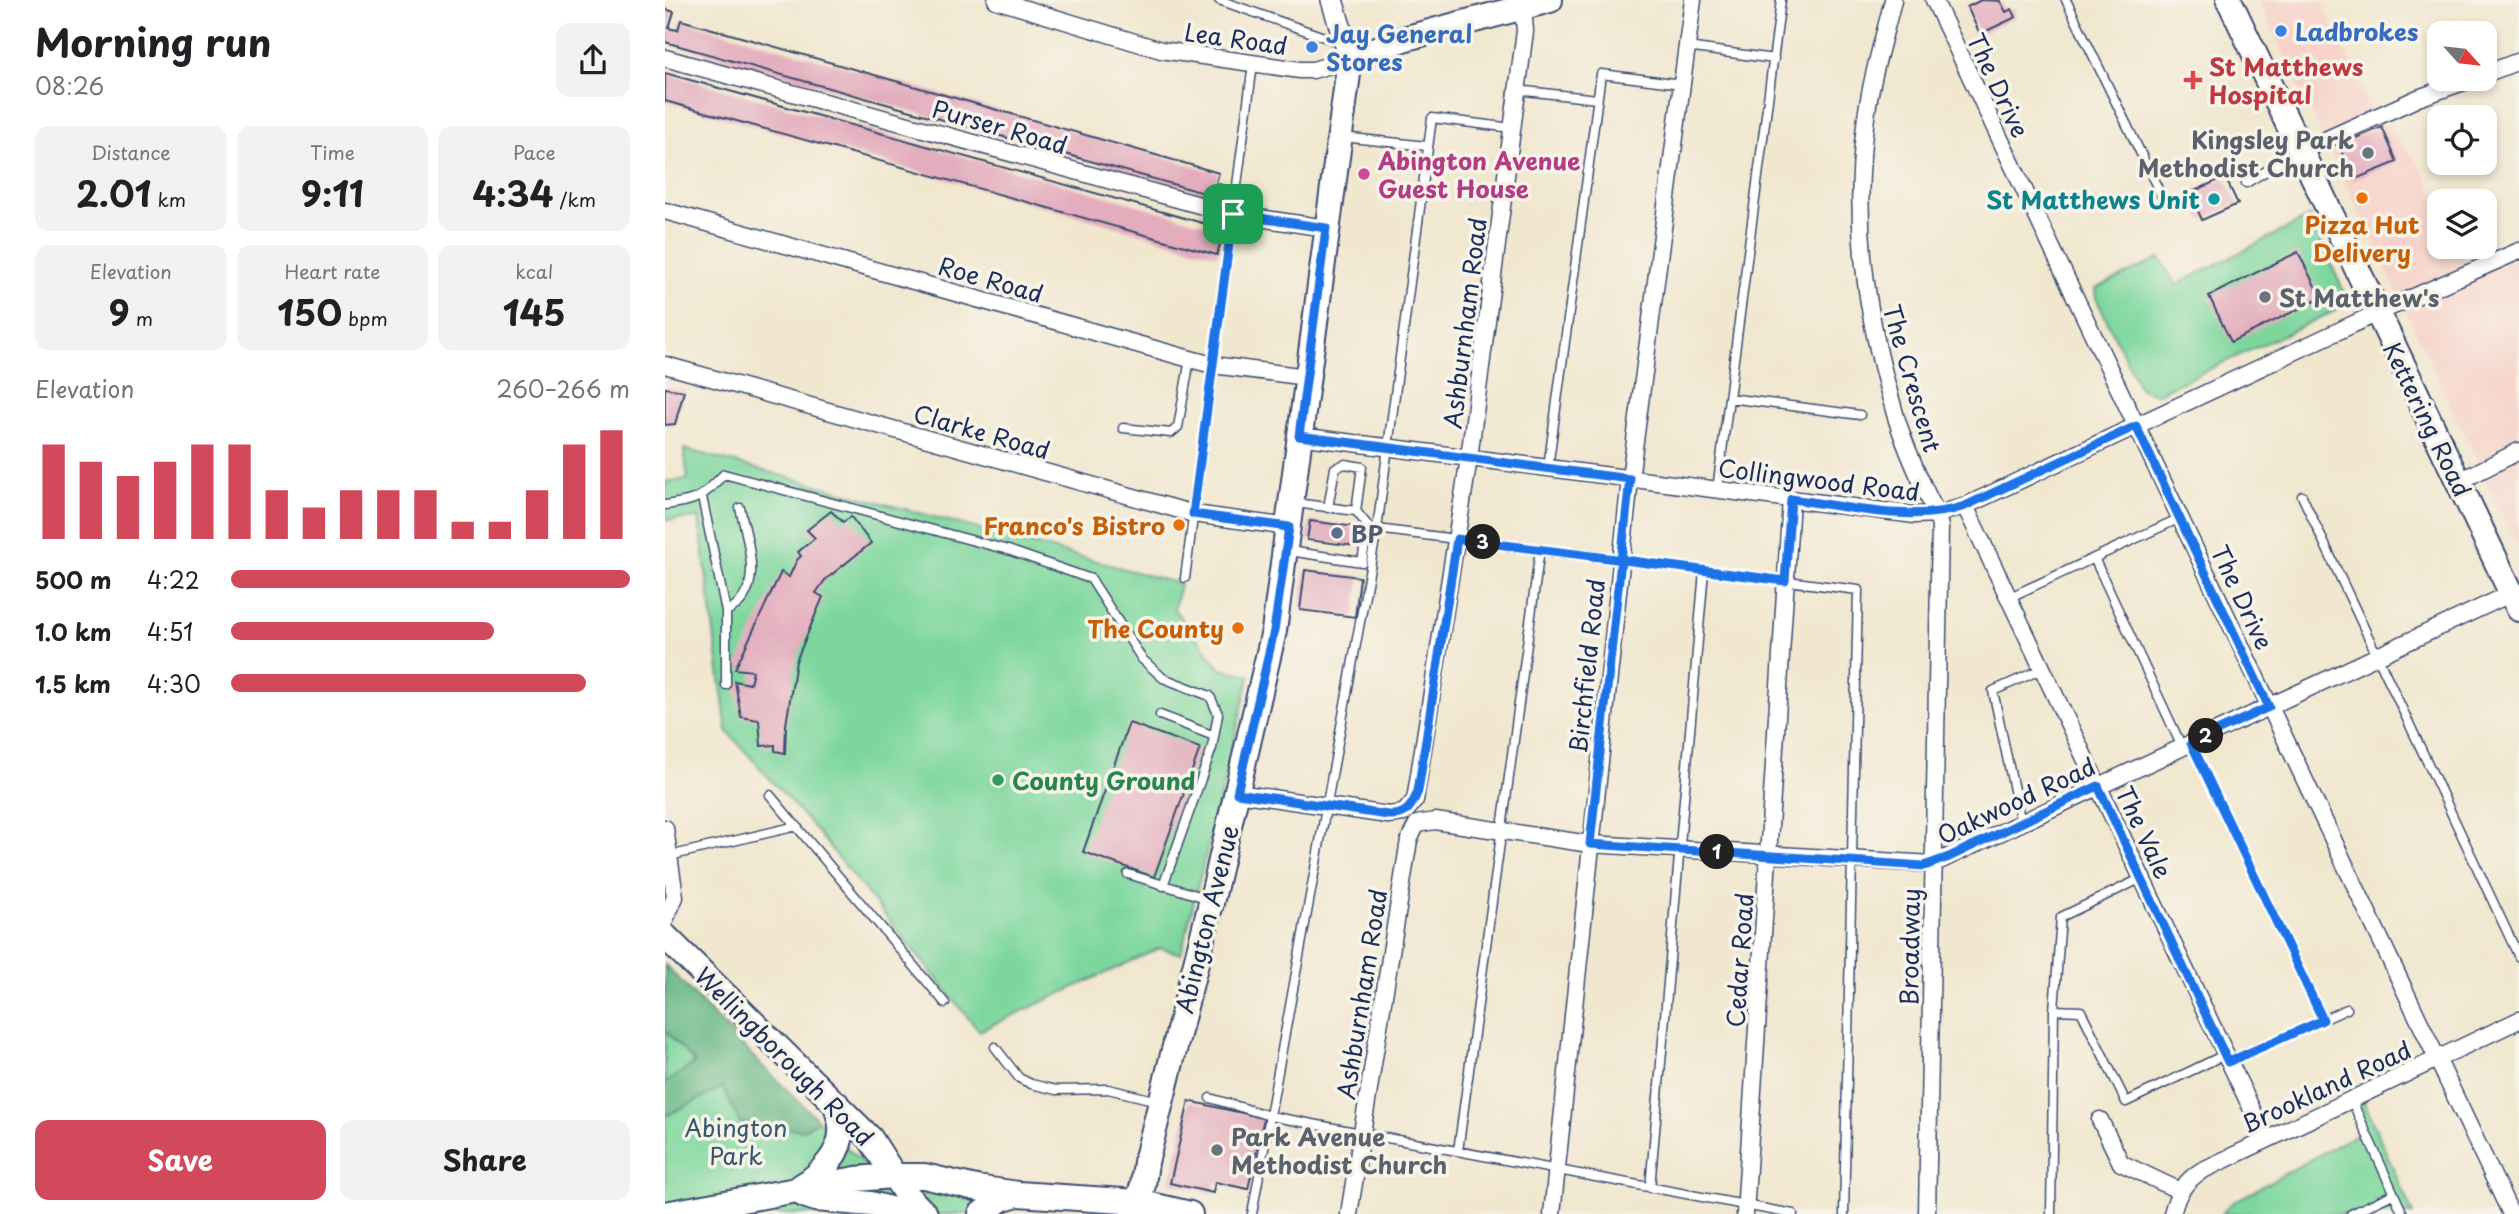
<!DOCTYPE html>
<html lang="en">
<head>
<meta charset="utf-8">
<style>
	:root { --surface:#fff; --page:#f2f2f2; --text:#202124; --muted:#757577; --accent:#d1495b }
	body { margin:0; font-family:"Playpen Sans",sans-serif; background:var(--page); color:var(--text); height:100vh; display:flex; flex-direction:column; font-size:26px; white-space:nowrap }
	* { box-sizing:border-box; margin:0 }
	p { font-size:23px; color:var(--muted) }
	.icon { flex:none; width:38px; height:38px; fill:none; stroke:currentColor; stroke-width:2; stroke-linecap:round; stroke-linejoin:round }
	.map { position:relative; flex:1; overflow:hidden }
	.drawer { display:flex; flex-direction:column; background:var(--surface); width:665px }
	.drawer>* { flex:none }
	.needle { width:46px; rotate:117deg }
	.tools { position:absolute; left:1762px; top:21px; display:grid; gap:14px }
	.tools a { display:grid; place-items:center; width:70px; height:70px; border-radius:14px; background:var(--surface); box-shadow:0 4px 10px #0003; font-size:35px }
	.pin { position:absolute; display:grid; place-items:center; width:60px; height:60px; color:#fff; margin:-30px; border-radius:14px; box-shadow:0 4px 10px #0006 }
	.km { position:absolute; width:35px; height:35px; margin:-18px; border-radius:50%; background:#222; color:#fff; font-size:19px; line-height:35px; text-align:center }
	.round { display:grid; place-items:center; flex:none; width:74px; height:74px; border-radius:14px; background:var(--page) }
	.head { display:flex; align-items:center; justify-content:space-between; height:119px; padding:0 35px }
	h1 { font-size:38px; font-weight:700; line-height:52px }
	.stats { display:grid; grid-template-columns:repeat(3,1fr); gap:10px; height:119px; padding:7px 35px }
	.stats div { display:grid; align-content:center; border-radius:14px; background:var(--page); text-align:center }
	.stats b { font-size:35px; font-weight:700 }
	.stats small { font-size:19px; font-weight:400 }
	.stats p { font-size:19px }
	.chart { height:196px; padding:14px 35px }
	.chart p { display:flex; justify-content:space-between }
	.chart svg { width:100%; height:126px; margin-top:7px; stroke:var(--accent); stroke-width:6 }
	.action { display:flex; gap:14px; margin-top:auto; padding:14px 35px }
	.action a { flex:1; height:80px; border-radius:14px; background:var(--accent); color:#fff; font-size:28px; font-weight:700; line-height:80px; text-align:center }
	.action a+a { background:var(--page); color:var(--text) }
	ul { padding:0 35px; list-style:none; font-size:23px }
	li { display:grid; grid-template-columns:112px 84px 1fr; align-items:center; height:52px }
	li i { height:18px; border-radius:9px; background:var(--accent) }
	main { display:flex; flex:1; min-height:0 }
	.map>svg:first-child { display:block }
	.built { fill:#f7d1c8 }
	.green { fill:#7dd79d; stroke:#4c837e; stroke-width:2 }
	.forest { fill:#66b884; stroke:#407471; stroke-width:2 }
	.building { fill:#e3adbe }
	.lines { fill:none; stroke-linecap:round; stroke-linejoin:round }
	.service-casing { stroke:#3b4b6f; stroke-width:11 }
	.minor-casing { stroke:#3b4b6f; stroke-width:19 }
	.secondary-casing { stroke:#3b4b6f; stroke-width:24 }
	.primary-casing { stroke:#3b4b6f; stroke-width:28 }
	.service { stroke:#fff; stroke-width:8 }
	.minor { stroke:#fff; stroke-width:16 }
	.secondary { stroke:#fff; stroke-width:21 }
	.primary { stroke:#fff; stroke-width:24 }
	.route-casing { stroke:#fff; stroke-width:14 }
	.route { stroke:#1a73e8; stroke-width:9 }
	.shop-dot { fill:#3f7fe0; stroke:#f7f3e8; stroke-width:2.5 }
	.health-dot { fill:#e0444e; stroke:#f7f3e8; stroke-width:2.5 }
	.worship-dot { fill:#6b7280; stroke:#f7f3e8; stroke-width:2.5 }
	.hotel-dot { fill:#d1479c; stroke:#f7f3e8; stroke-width:2.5 }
	.food-dot { fill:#e8710a; stroke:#f7f3e8; stroke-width:2.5 }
	.culture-dot { fill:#0f9aa8; stroke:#f7f3e8; stroke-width:2.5 }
	.service-dot { fill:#5c6f8a; stroke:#f7f3e8; stroke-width:2.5 }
	.leisure-dot { fill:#2e9e5b; stroke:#f7f3e8; stroke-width:2.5 }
	.labels { text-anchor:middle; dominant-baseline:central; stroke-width:7; stroke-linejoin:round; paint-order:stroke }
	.shop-label { font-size:24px; font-weight:bold; fill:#366cbe; stroke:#f7f3e8; text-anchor:start }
	.street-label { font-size:24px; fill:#1b2f5e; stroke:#f7f3e8 }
	.health-label { font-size:24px; font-weight:bold; fill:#be3a42; stroke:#f7f3e8; text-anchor:start }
	.worship-label { font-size:24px; font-weight:bold; fill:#5b616d; stroke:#f7f3e8; text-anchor:start }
	.hotel-label { font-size:24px; font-weight:bold; fill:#b23c85; stroke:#f7f3e8; text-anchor:start }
	.culture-label { font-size:24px; font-weight:bold; fill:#0d838f; stroke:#f7f3e8; text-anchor:end }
	.food-label { font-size:24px; font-weight:bold; fill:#c56008; stroke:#f7f3e8; text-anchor:end }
	.service-label { font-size:24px; font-weight:bold; fill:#4e5e75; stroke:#f7f3e8; text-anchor:start }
	.leisure-label { font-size:24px; font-weight:bold; fill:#27864d; stroke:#f7f3e8; text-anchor:start }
	.park-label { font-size:24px; fill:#34596e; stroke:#f7f3e8 }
</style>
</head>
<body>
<main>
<section class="drawer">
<div class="head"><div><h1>Morning run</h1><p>08:26</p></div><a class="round"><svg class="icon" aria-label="share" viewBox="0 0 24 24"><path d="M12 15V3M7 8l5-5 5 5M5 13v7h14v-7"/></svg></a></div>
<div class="stats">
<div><p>Distance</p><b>2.01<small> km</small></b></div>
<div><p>Time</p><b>9:11</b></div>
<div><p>Pace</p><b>4:34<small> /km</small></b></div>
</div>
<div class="stats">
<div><p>Elevation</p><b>9<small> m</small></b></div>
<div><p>Heart rate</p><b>150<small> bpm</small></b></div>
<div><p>kcal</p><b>145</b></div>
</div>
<div class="chart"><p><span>Elevation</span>260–266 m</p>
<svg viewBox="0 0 160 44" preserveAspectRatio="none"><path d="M5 44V11M15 44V17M25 44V22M35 44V17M45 44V11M55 44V11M65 44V27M75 44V33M85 44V27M95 44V27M105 44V27M115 44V38M125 44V38M135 44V27M145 44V11M155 44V6"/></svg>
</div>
<ul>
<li><b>500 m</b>4:22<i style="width:100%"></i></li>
<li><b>1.0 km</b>4:51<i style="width:66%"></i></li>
<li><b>1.5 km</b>4:30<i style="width:89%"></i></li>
</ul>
<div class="action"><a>Save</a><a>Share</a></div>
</section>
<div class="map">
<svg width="1854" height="1214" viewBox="0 0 1854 1214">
	<rect width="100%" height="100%" fill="#f7f3e8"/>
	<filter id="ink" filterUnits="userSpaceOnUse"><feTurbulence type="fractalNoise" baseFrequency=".0143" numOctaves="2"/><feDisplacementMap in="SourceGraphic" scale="14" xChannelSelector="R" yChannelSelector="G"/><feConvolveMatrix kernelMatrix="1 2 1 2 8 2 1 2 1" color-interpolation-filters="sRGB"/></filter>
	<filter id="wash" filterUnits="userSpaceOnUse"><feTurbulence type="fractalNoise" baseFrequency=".00686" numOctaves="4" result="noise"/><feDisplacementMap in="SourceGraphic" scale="28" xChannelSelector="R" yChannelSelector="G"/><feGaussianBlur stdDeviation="1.57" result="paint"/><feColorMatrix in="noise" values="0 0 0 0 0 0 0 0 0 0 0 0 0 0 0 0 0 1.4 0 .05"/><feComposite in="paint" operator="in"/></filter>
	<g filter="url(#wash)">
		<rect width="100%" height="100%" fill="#f1e7cf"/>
		<path class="built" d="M1593 0H1656L1706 108 1758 169 1774 205V247H1794L1807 274 1854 258V549Z"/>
		<path class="green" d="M1644 217 1679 292 1678 307 1491 394 1475 389 1431 298 1430 289 1495 258 1511 285Z
			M19 449 515 584 509 609 556 669 585 675 516 954 495 948 314 1031 150 829 62 731 34 518 0 520V482L23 479Z
			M0 965 94 1063 235 1199 245 1214H0Z
			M1696 1096 1748 1214C1734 1214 1719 1211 1706 1214H1556L1567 1203 1697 1131 1686 1102Z
			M247 1186 315 1201 302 1214H271Z"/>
		<path class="forest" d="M0 965 94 1063 153 1120 138 1130 75 1123 58 1087 3 1115 0 1113V1083L30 1063 0 1030Z"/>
		<g id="blocks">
			<path class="building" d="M1316 0 1335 1 1341 12 1347 9 1351 17 1315 34 1302 7Z
				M0 9 9 12 4 28 7 29 13 30 16 20 554 173 551 183 560 186 557 198 0 42Z
				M0 73 559 229 552 255 0 101Z
				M1717 127 1732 162 1688 180 1674 145Z
				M1560 177 1573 204 1537 220 1525 193Z
				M1633 252 1656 298 1566 342 1544 296Z
				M0 388 19 391 10 424 0 425Z
				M166 511 178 522 186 517 206 543 160 580 151 593 158 597 131 661 121 725 120 753 110 751V745L96 746 94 720 76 717 70 681 85 684 88 671 70 669 116 572 124 577 132 560 136 556 133 552 150 538 142 530Z
				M645 521 700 528 698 547 642 540Z
				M640 570 695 577 690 617 635 610Z
				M464 723 535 748 489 877 418 852Z
				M524 1101 599 1118 583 1189 550 1182 548 1193 505 1183Z"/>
		</g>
	</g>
	<g filter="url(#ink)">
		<use href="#blocks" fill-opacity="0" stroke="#3b4b6f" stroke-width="2"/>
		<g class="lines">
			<defs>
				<path id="service" d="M554 0 676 43
					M1401 0 1496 195
					M1022 47 1109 59
					M852 90 932 99
					M677 137 762 146
					M1581 183 1633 152
					M1064 398 1195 415
					M458 428 506 433 513 427 525 359
					M883 468 936 74 1017 84
					M1052 490 1116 0
					M1637 496 1854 957
					M37 497 61 611V685
					M0 505C34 500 35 499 59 474L343 550 426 579 477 659 498 678 545 696 553 714 547 748 498 886
					M663 508 670 468 680 464 697 467 691 511
					M712 529 1193 590 1179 1214
					M624 551 697 562 703 526 691 511 631 503
					M1429 558 1517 747
					M520 578 588 64
					M1343 598 1515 518
					M61 611C102 594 82 540 75 508
					M495 715 549 736
					M1526 743 1658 1020
					M105 795 280 1003
					M1356 823 1328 691 1377 669
					M4 856 132 826
					M463 874 544 899
					M1389 1010 1416 1011 1461 1102 1559 1055
					M330 1047 354 1078 366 1084 391 1090 443 1089 493 1101
					M1563 1062 1682 1009
					M545 1098 605 1116 1128 1214
					M1686 1099 1738 1214
					M793 1151 875 549
					M985 1188 1039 571
					M587 1214 712 529 767 118 847 128
					M1386 1214 1389 1010 1396 917 1477 878
					M1686 1214 1728 1194"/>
				<path id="minor" d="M331 0 496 50 635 70H648L685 59
					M1228 0C1218 41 1205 82 1200 125 1188 221 1200 310 1227 403 1234 430 1245 457 1257 483 1263 498 1272 510 1275 527L1262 1214
					M1269 0 1846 1214
					M0 58 567 214 661 228
					M1820 74 1854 61
					M1636 151 1753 98 1807 79
					M0 211 525 359 548 365 642 377
					M0 365 529 514 624 527
					M634 436 1250 515 1273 514 1300 506 1712 313 1854 251
					M1793 482 1854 451
					M1300 506 1601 1139
					M572 793 723 815 739 813 750 800 804 458 860 31 858 7
					M0 828 10 897 0 920
					M1435 1120 1456 1163 1515 1191
					M684 1214 744 840 752 824 770 821 925 844 1268 864 1847 593
					M887 1214 965 479 1028 0
					M1080 1214 1126 500
					M1507 1214C1512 1194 1519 1182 1536 1171L1854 1020"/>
				<path id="secondary" d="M667 0 685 59"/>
				<path id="primary" d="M1564 0 1854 609
					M0 936 205 1138 242 1196 260 1214
					M135 1187C156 1175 179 1151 176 1125 175 1118 172 1110 171 1103
					M139 1195 151 1199 206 1204 244 1214
					M0 1214 191 1179 228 1176H259L311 1188 353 1194 473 1202 525 1214
					M316 1214 336 1199 352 1194
					M468 1214 478 1185 481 1162 547 899 609 631 685 59 738 39 885 0"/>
			</defs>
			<use href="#service" class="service-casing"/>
			<use href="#minor" class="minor-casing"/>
			<use href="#secondary" class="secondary-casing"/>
			<use href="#primary" class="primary-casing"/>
			<use href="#service" class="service"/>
			<use href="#minor" class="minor"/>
			<use href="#secondary" class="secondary"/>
			<use href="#primary" class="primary"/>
		</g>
	</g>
	<g class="lines" filter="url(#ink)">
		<defs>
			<path id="route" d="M568 214 661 228 634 436 965 479 925 844 1259 866 1284 857 1433 786 1563 1062 1658 1020 1526 743 1604 707 1471 426 1300 506C1248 524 1180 506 1126 499L1120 581C1011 567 901 552 792 539L753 791C747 807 741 816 723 815L572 793 609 631 624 527 528 514 568 214"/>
		</defs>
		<use href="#route" class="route-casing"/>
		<use href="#route" class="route"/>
	</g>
	<g class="shop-dot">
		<circle cx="1616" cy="31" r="7"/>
		<circle cx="647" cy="47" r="7"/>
	</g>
	<path class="health-dot" d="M1524.5 69.5h7v7h7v7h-7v7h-7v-7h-7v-7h7z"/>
	<g class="worship-dot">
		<circle cx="1703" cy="153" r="7"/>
		<circle cx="1600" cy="297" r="7"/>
		<circle cx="552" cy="1150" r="7"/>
	</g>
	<circle class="hotel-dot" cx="699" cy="174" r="7"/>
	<g class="food-dot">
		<circle cx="1697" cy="198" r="7"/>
		<circle cx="514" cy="525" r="7"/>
		<circle cx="573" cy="628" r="7"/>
	</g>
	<circle class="culture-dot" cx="1549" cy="199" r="7"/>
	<circle class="service-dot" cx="672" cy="533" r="7"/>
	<circle class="leisure-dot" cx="333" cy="780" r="7"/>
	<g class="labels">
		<g class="shop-label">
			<text x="1630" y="31">Ladbrokes</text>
			<text x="661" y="33">Jay General<tspan x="661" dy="28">Stores</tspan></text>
		</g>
		<g class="street-label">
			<text transform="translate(571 38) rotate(8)">Lea Road</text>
			<text transform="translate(1334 85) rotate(65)">The Drive</text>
			<text transform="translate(335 126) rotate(16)">Purser Road</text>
			<text transform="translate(326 279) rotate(16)">Roe Road</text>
			<text transform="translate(799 323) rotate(-83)">Ashburnham Road</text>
			<text transform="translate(1248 378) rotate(74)">The Crescent</text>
			<text transform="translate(1763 419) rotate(64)">Kettering Road</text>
			<text transform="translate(317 431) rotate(16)">Clarke Road</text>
			<text transform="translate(1154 479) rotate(7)">Collingwood Road</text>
			<text transform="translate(1578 597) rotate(65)">The Drive</text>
			<text transform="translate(921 666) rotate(-84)">Birchfield Road</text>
			<text transform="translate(1351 800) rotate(-25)">Oakwood Road</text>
			<text transform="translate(1480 832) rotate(65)">The Vale</text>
			<text transform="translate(541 919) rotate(-76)">Abington Avenue</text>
			<text transform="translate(1244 947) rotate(-89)">Broadway</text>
			<text transform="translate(1074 960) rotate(-86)">Cedar Road</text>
			<text transform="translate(696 994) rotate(-81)">Ashburnham Road</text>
			<text transform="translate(120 1056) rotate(45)">Wellingborough Road</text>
			<text transform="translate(1661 1086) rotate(-25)">Brookland Road</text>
		</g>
		<g class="health-label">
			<text x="1544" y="66">St Matthews<tspan x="1544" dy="28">Hospital</tspan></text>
		</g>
		<g class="worship-label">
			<text x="1689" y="139" text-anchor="end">Kingsley Park<tspan x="1689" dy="28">Methodist Church</tspan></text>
			<text x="1614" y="297">St Matthew's</text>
			<text x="566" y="1136">Park Avenue<tspan x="566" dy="28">Methodist Church</tspan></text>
		</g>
		<g class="hotel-label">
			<text x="713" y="160">Abington Avenue<tspan x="713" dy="28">Guest House</tspan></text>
		</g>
		<g class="culture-label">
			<text x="1535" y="199">St Matthews Unit</text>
		</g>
		<g class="food-label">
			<text x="1697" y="224" text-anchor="middle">Pizza Hut<tspan x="1697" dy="28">Delivery</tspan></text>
			<text x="500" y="525">Franco's Bistro</text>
			<text x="559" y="628">The County</text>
		</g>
		<g class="service-label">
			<text x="686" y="533">BP</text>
		</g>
		<g class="leisure-label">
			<text x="347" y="780">County Ground</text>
		</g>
		<g class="park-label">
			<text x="71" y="1127">Abington<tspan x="71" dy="28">Park</tspan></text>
		</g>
	</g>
</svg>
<div class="tools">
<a><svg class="needle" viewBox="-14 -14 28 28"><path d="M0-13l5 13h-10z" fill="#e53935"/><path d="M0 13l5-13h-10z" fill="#757577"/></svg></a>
<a><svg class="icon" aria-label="locate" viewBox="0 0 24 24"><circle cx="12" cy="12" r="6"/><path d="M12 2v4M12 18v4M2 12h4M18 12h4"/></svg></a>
<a><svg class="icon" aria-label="layers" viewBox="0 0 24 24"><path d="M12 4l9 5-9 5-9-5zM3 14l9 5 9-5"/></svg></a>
</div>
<div class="pin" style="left:568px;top:214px;background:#1e9e55"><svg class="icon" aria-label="arrive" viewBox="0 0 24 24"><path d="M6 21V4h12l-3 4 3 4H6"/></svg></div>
<b class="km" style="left:1052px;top:852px">1</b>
<b class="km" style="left:1541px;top:736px">2</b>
<b class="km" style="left:818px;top:542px">3</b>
</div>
</main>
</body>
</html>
